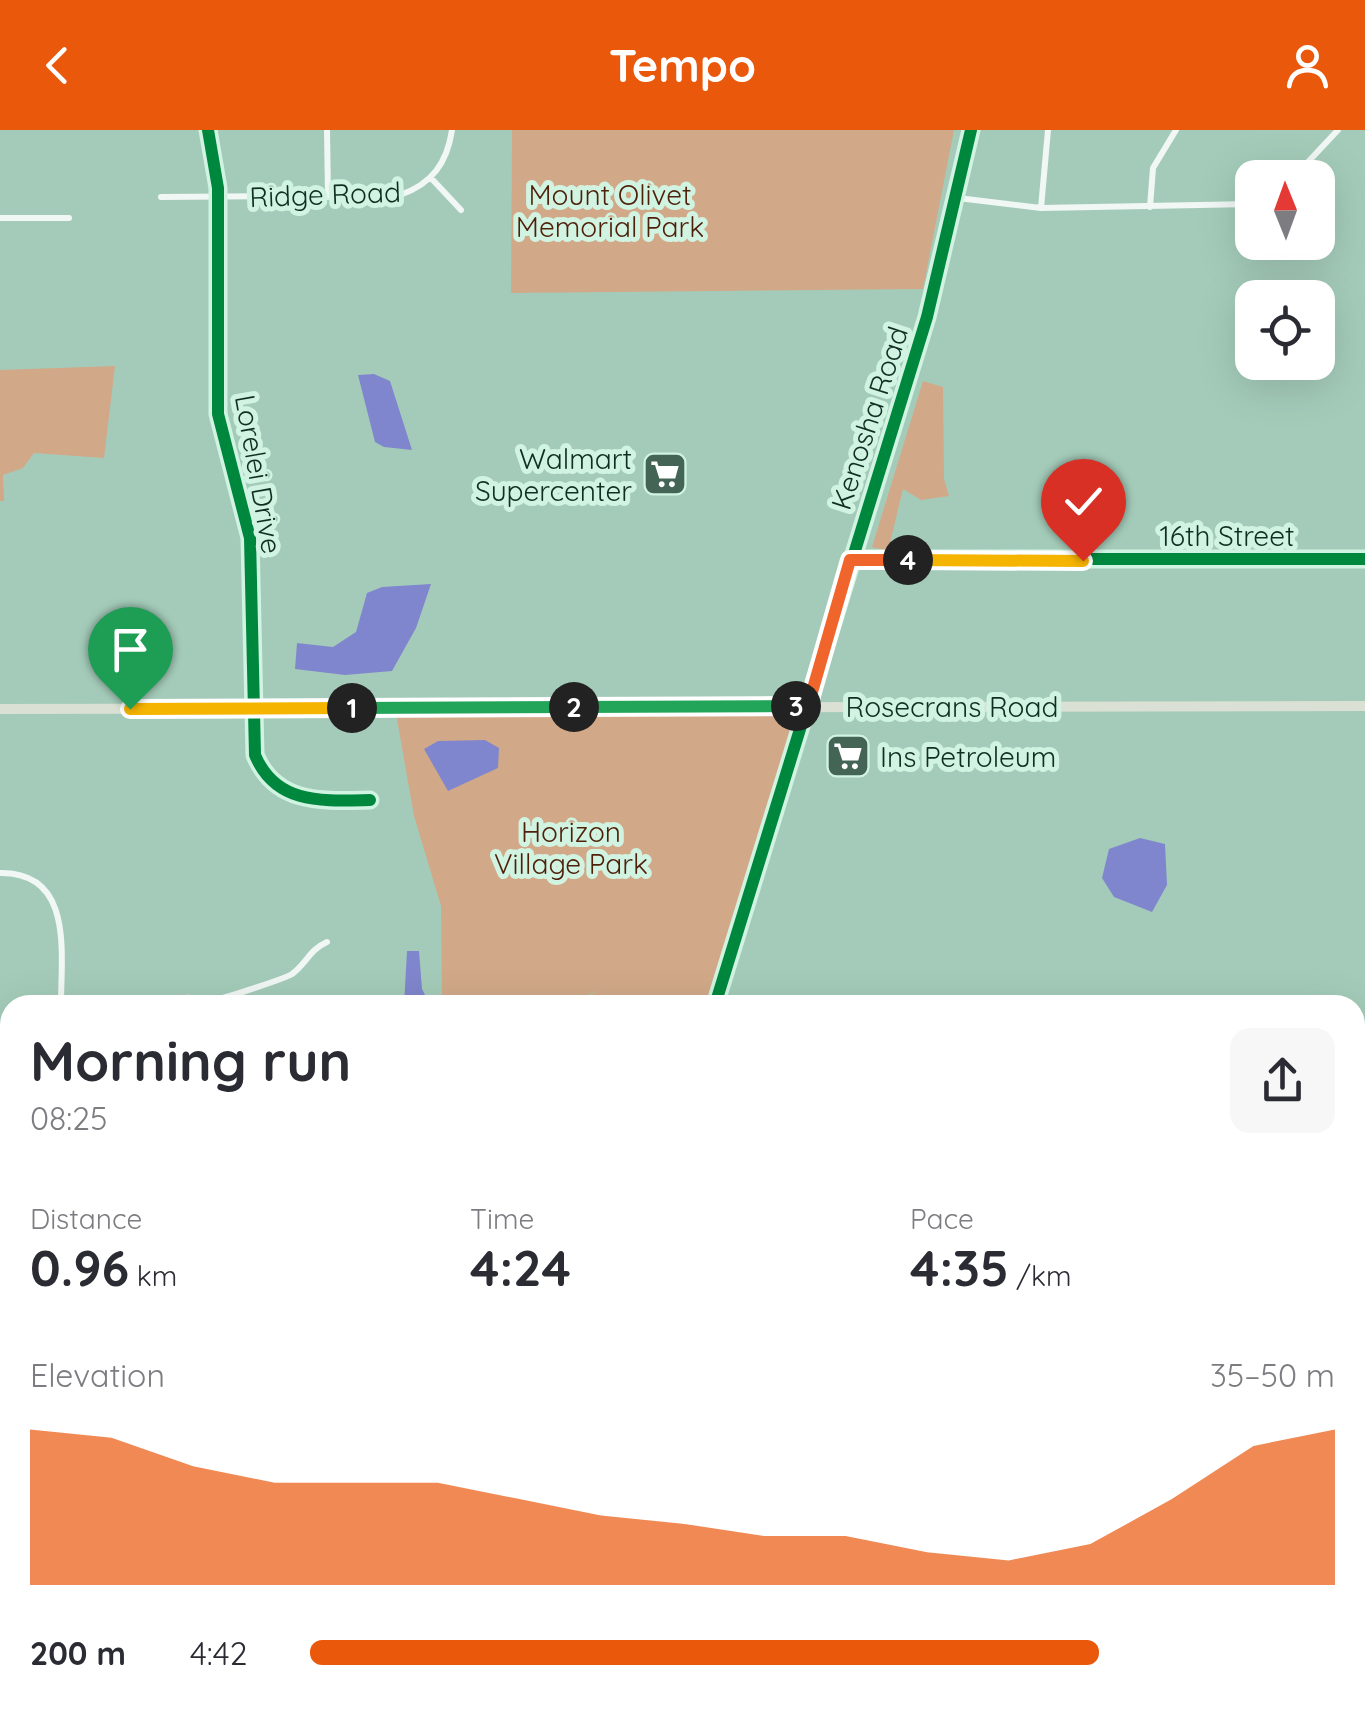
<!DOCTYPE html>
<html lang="en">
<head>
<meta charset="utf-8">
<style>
	:root { --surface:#fff; --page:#f7f7f7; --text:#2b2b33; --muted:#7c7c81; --accent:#ea580c }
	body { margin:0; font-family:Quicksand,sans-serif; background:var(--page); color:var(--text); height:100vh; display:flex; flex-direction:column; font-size:38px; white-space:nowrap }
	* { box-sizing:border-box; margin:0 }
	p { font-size:32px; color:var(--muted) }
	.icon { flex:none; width:55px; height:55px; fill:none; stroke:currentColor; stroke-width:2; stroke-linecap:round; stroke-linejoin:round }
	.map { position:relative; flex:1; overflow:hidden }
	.details { position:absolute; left:0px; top:865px; width:1365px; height:718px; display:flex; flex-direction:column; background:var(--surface); border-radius:30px 30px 0 0; box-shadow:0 10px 40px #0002 }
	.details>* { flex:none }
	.needle { width:65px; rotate:359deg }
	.buttons { position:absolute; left:1235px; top:30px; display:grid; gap:20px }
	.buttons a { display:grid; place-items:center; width:100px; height:100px; border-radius:20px; background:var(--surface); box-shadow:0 10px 40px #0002; font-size:50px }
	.pin { position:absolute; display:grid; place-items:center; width:85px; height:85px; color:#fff; margin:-102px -42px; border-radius:50% 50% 50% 0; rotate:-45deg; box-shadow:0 0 10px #0007 }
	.pin .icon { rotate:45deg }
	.km { position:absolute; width:50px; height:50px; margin:-25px; border-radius:50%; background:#222; color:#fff; font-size:28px; line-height:50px; text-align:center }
	.round { display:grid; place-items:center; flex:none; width:105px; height:105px; border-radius:20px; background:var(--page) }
	.head { display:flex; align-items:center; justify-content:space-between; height:170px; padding:0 30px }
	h1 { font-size:55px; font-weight:700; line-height:75px }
	.metrics { display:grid; grid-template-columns:repeat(3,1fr); gap:15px; height:170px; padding:10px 30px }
	.metrics div { display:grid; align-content:center }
	.metrics b { font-size:50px; font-weight:700 }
	.metrics small { font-size:28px; font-weight:400 }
	.metrics p { font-size:28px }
	.chart { height:280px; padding:20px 30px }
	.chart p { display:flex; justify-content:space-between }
	.chart svg { width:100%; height:180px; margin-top:10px; fill:var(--accent); opacity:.7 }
	ul { padding:0 30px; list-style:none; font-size:32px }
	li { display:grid; grid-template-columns:160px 120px 1fr; align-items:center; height:75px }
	li i { height:25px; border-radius:12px; background:var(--accent) }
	header { display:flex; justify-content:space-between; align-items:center; height:130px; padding:0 30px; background:var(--accent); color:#fff; font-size:45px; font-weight:700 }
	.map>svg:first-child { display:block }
	.green { fill:#d1a988 }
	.water { fill:#8086cd }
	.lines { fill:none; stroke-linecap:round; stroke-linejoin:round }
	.minor { stroke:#f1f7f4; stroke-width:6 }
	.tertiary { stroke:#f1f7f4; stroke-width:9 }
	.primary { stroke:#dbe0d4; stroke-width:10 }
	.cycleway-casing { stroke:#d1f4e2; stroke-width:19 }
	.cycleway { stroke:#00873e; stroke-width:12 }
	.split-1-casing { stroke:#fff; stroke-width:20 }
	.split-2-casing { stroke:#fff; stroke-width:20 }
	.split-3-casing { stroke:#fff; stroke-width:20 }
	.split-4-casing { stroke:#fff; stroke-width:20 }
	.split-5-casing { stroke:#fff; stroke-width:20 }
	.split-1 { stroke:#f5b400; stroke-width:12 }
	.split-2 { stroke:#22a559; stroke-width:12 }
	.split-3 { stroke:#22a559; stroke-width:12 }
	.split-4 { stroke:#f0652b; stroke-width:12 }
	.split-5 { stroke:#f5b400; stroke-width:12 }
	.labels { text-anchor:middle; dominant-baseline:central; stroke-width:10; stroke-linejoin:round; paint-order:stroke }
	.street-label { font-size:28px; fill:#102e21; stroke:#d1f4e2 }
	.park-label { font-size:28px; fill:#4e1f09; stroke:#d1f4e2 }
	.poi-label { font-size:28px; fill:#102e21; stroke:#d1f4e2; text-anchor:end }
</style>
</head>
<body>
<header><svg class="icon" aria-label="back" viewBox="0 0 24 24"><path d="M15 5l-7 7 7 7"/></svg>Tempo<svg class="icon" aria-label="person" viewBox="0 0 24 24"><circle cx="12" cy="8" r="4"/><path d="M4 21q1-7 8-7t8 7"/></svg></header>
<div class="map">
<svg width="1365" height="1581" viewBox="0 0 1365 1581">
	<rect width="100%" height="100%" fill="#a4cbb9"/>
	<path class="green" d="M512 0H954L923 159 511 163Z
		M115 236 104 328 34 323 23 338 3 345 4 371H0V240Z
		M923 251 943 257 944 349 949 366 921 370 903 359 888 421 872 417Z
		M808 575 716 875H574L598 860 568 875H442L441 776 414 686 395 578Z
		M1355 1479H1365V1581H1057V1572H1355Z"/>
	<path class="water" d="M374 244 390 251 412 320 384 317 375 312 358 245Z
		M431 454 416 498 392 541 345 545 295 539 297 513 333 517 356 502 367 463 382 457Z
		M485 610 499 618 498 638 448 661 424 619 438 611Z
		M1140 708 1165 714 1167 755 1152 782 1114 767 1102 748 1109 719Z
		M407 821H419L422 859 430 875H404Z"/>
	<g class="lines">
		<path class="minor" d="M208 0 218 58V284L250 408 255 625C276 675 323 671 370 670
			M327 0 328 67
			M431 48 461 80
			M1293 48 1338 0
			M161 67 400 65C432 54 447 33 452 0
			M958 68 1041 78 1252 74
			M1150 77 1153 38 1176 0
			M1041 78 1048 0
			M0 88H69
			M851 430 1365 429
			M0 743C74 742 61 823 61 875
			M164 875C184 862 196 871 218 869 225 868 287 848 292 844 307 833 309 820 327 812
			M247 875 268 871 282 875
			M0 1026 10 1025
			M0 1390 10 1386"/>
		<path class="tertiary" d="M715 875 927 187 971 0
			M1355 1470H1365
			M0 1472H10
			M501 1581 504 1572"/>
		<path class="primary" d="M0 579 1365 576"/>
		<defs>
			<path id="cycleway" d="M208 0 218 58V284L250 408 255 625C276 675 323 671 370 670
				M850 429H1365
				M715 875 927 187 971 0"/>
		</defs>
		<use href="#cycleway" class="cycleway-casing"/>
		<use href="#cycleway" class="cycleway"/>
	</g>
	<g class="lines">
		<defs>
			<path id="split-1" d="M130 579 352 578"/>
			<path id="split-2" d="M352 578 574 577"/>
			<path id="split-3" d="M574 577 796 576"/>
			<path id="split-4" d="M796 576H808L850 430H908"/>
			<path id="split-5" d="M908 430 1083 431"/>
		</defs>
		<use href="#split-1" class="split-1-casing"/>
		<use href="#split-2" class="split-2-casing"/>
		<use href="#split-3" class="split-3-casing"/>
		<use href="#split-4" class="split-4-casing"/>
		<use href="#split-5" class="split-5-casing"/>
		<use href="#split-1" class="split-1"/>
		<use href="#split-2" class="split-2"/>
		<use href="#split-3" class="split-3"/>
		<use href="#split-4" class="split-4"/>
		<use href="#split-5" class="split-5"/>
	</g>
	<defs>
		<symbol id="supermarket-square" viewBox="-11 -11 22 22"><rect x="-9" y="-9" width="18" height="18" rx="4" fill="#446556" stroke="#d1f4e2"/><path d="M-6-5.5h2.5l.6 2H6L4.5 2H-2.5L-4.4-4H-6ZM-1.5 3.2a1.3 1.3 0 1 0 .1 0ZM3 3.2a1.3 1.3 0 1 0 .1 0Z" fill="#fff"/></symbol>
	</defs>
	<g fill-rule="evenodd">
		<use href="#supermarket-square" x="640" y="319" width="50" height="50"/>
		<use href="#supermarket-square" x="823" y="601" width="50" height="50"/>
	</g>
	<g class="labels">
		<g class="street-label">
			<text transform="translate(325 64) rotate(-2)">Ridge Road</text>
			<text transform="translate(869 288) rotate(-72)">Kenosha Road</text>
			<text transform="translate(259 344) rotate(80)">Lorelei Drive</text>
			<text x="1227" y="405">16th Street</text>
			<text x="952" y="576">Rosecrans Road</text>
		</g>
		<g class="park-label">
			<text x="610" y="64">Mount Olivet<tspan x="610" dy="32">Memorial Park</tspan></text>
			<text x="571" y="701">Horizon<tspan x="571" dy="32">Village Park</tspan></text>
		</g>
		<g class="poi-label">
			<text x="632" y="328">Walmart<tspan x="632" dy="32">Supercenter</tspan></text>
			<text x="880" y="626" text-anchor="start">Ins Petroleum</text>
		</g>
	</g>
</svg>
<div class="buttons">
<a><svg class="needle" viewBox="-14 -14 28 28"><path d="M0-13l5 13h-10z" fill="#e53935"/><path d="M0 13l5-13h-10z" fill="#7c7c81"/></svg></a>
<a><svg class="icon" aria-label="locate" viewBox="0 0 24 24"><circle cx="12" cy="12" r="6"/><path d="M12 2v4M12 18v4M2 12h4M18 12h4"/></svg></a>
</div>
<div class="pin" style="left:130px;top:579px;background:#1e9e55"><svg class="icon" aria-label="arrive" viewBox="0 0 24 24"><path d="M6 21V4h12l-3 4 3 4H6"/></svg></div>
<div class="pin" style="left:1083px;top:431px;background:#d93025"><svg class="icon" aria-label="check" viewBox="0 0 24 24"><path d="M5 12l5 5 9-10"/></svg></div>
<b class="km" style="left:352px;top:578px">1</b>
<b class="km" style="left:574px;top:577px">2</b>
<b class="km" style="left:796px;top:576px">3</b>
<b class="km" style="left:908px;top:430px">4</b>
<section class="details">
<div class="head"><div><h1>Morning run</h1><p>08:25</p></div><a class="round"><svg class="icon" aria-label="share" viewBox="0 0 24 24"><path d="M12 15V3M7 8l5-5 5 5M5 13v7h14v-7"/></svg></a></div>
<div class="metrics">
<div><p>Distance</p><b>0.96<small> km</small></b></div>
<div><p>Time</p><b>4:24</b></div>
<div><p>Pace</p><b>4:35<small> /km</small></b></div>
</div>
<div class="chart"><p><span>Elevation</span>35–50 m</p>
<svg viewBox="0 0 160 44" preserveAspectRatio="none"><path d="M0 44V6L10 8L20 15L30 19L40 19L50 19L60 23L70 27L80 29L90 32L100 32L110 36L120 38L130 34L140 23L150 10L160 6V44z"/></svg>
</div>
<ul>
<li><b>200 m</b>4:42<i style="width:77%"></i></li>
</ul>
</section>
</div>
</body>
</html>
